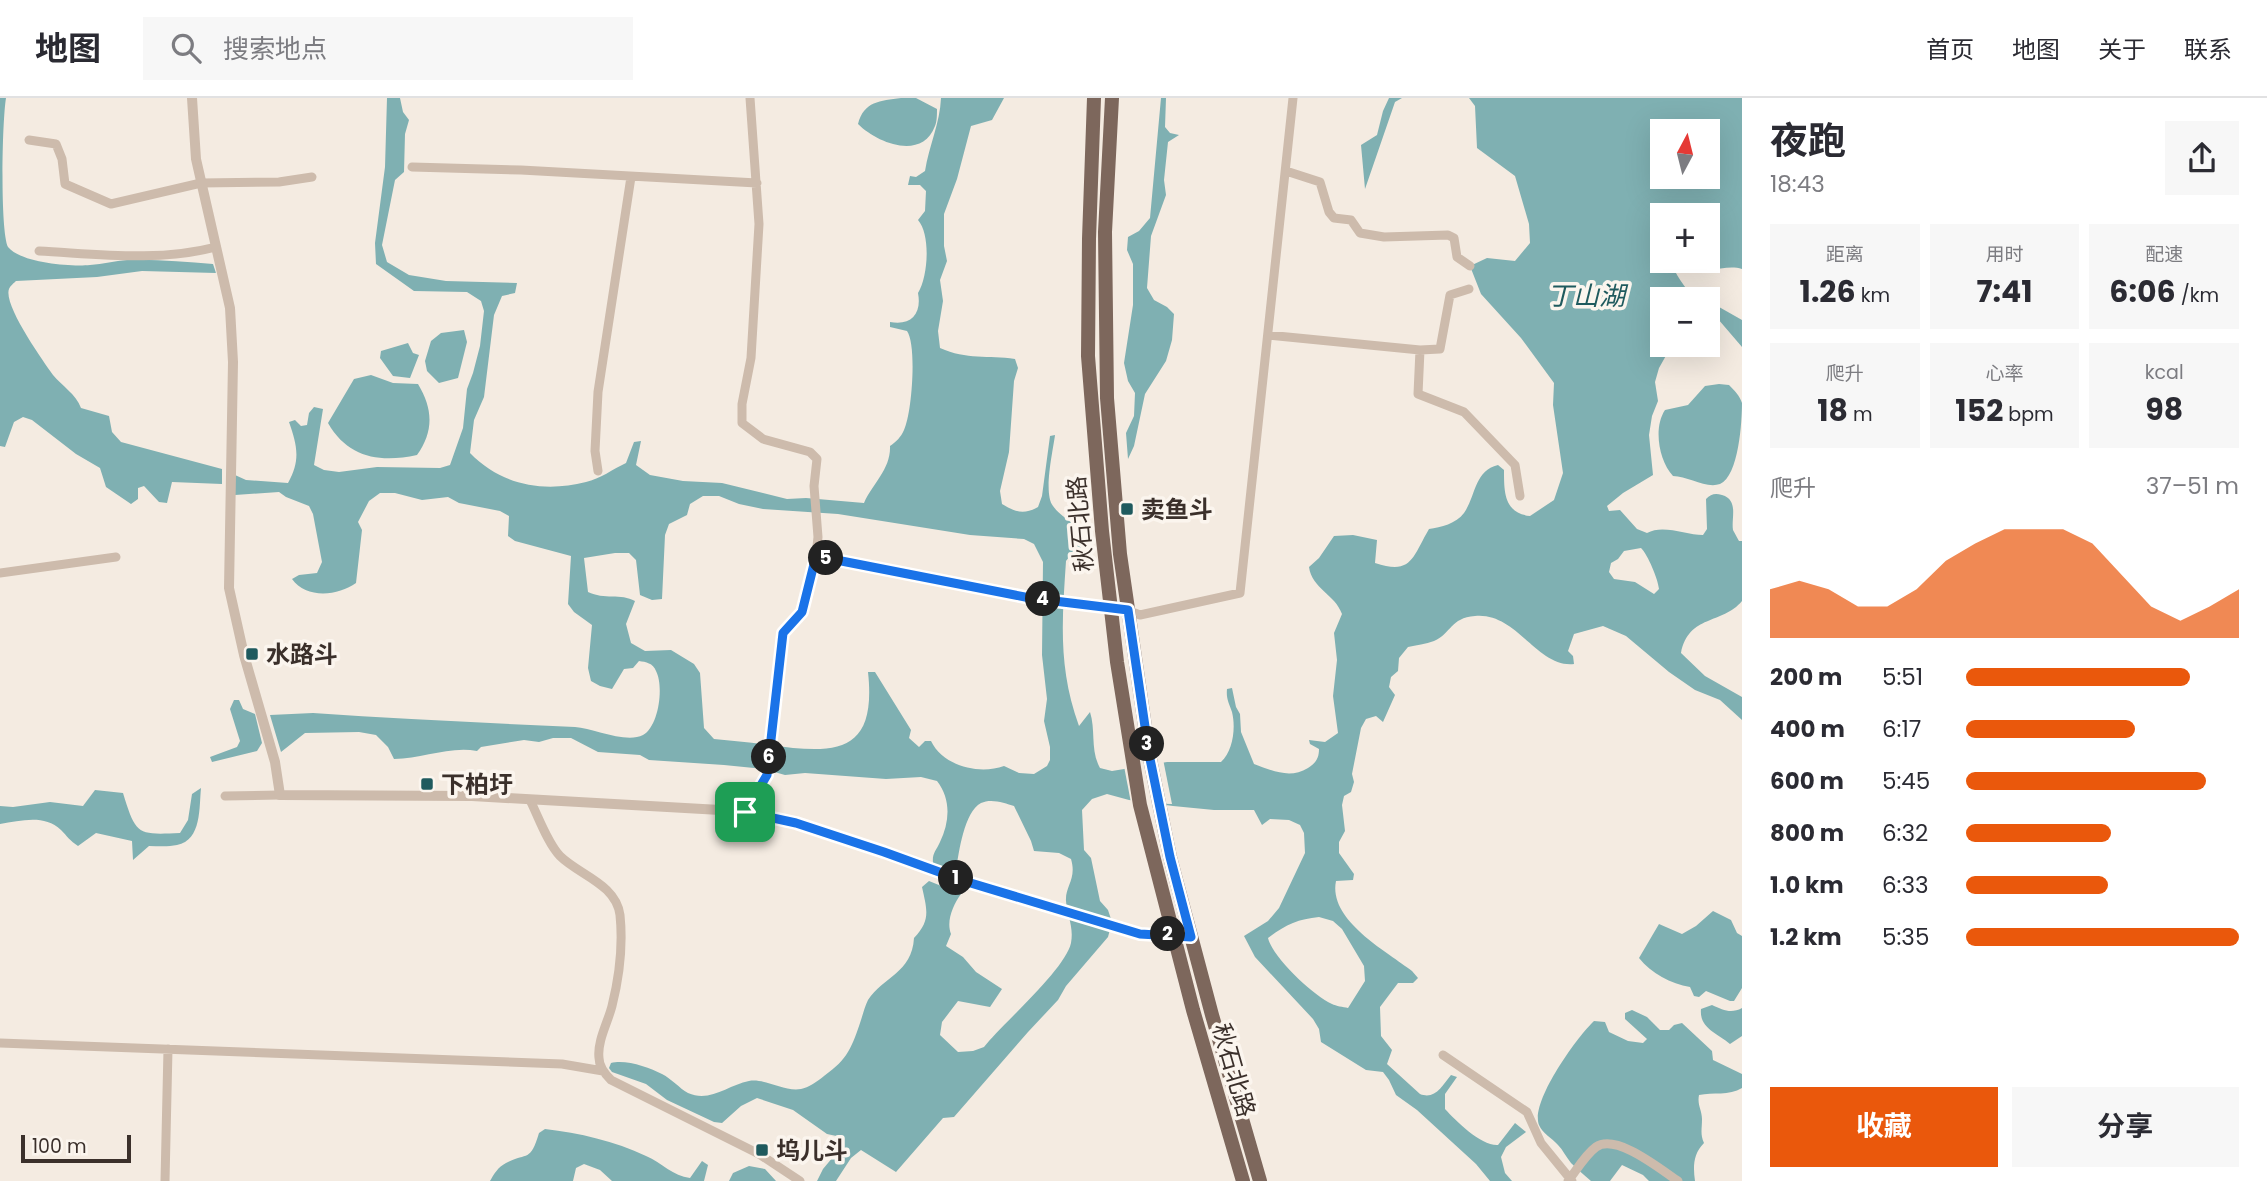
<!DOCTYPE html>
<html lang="zh">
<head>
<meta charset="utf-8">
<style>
	:root { --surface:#fff; --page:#f7f7f7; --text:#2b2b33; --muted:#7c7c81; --line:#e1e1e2; --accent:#ea580c }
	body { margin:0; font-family:Poppins,"Noto Sans SC",sans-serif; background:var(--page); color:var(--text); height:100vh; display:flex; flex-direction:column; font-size:26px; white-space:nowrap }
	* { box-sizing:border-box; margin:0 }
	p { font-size:23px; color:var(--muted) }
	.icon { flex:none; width:38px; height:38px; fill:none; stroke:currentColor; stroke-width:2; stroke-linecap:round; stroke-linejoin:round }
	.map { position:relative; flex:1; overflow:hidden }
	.details { display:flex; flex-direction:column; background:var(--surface); width:525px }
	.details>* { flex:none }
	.needle { width:46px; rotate:7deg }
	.buttons { position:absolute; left:1650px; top:21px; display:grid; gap:14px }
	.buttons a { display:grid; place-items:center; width:70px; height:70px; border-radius:0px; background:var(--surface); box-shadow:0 7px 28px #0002; font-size:35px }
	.scale { position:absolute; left:21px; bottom:18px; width:110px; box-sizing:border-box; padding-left:7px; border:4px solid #3b302b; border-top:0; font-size:19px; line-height:24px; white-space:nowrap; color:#3b302b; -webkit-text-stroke:5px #fbf5ee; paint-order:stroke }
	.pin { position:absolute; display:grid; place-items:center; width:60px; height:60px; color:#fff; margin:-30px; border-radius:14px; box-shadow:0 4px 10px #0006 }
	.km { position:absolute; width:35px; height:35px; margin:-18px; border-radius:50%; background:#222; color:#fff; font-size:19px; line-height:35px; text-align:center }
	.round { display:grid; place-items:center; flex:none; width:74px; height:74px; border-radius:0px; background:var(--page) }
	.headline { display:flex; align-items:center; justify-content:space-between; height:119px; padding:0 28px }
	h1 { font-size:38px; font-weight:700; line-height:52px }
	.figures { display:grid; grid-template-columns:repeat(3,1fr); gap:10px; height:119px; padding:7px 28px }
	.figures div { display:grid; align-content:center; border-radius:0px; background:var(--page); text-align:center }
	.figures b { font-size:30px; font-weight:700 }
	.figures small { font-size:19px; font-weight:400 }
	.figures p { font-size:19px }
	.chart { height:196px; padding:14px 28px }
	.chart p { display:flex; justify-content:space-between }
	.chart svg { width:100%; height:126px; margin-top:7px; fill:var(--accent); opacity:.7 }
	.button { display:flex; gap:14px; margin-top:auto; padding:14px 28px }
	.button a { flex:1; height:80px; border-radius:0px; background:var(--accent); color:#fff; font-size:28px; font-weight:700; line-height:80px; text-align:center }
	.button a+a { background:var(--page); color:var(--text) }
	ul { padding:0 28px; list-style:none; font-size:23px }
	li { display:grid; grid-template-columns:112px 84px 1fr; align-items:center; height:52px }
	li i { height:18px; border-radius:9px; background:var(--accent) }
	header { display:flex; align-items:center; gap:42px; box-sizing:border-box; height:98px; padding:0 35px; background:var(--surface); border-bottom:2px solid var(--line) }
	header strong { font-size:33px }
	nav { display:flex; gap:38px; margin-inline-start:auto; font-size:24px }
	.search { width:490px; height:63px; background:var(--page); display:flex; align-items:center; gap:18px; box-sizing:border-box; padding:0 24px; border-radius:0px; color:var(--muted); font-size:26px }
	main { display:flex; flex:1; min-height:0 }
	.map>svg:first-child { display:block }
	.water { fill:#7fb0b2; fill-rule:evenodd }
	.pier { fill:#f4ebe1 }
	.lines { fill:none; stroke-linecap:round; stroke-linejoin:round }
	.minor { stroke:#cdbbac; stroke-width:9 }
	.tertiary { stroke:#cdbbac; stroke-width:10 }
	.primary { stroke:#7d675c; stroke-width:14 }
	.route-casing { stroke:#fff; stroke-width:14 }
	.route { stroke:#1a73e8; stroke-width:9 }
	.poi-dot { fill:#1f5a5e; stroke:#fbf5ee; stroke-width:2.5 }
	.labels { text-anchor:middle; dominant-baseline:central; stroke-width:7; stroke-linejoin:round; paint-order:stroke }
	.poi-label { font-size:24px; font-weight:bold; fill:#3b302b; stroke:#fbf5ee; text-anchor:start }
	.street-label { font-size:24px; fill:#3b302b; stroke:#fbf5ee }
	.water-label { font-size:26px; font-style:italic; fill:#1f5a5e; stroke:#fbf5ee }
</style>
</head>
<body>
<header>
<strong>地图</strong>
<div class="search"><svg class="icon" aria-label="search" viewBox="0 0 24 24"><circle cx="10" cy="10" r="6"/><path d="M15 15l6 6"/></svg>搜索地点</div>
<nav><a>首页</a><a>地图</a><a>关于</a><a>联系</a></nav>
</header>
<main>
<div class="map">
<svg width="1742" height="1083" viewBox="0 0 1742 1083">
	<rect width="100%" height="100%" fill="#f4ebe1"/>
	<path class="water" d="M0 0H6C2 24 0 132 8 149 21 165 71 169 90 167 103 166 115 163 127 162 156 161 185 164 213 166L216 175 142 173 97 179 16 183C14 185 10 188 9 191 3 207 43 263 53 277 62 288 76 296 81 310L109 318 112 334 121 344 222 371V386L172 384 167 405 159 404 144 388 138 390V401L131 406 106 389 100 370 76 356 32 322 23 319 14 324 5 349 0 348Z
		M387 0H400L403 14 409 22 405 36 404 74 395 82 382 147 387 164 409 177 446 183 517 185 515 195 502 198 494 217 484 299 474 322 470 355C501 387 543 395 586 384 600 381 613 371 626 365L634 344 641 343 636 367 650 377 683 383 722 385 787 401 806 400 864 405C873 385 891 371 890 348 896 344 901 339 904 332 912 316 917 247 907 233L890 229V224C911 228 922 216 918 195 928 179 931 137 918 122L925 113 926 93 920 87H908L910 78 916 79 925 73C929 48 940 25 941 0H1004L992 22 971 28 957 81 944 116V148L947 163 940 182 943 203 938 233 940 250C967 262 988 257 1015 261L1018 270 1014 283 1009 354 1000 393 1002 406C1015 414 1024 417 1038 409L1042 398 1050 338 1055 337C1053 353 1043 395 1053 408 1062 421 1083 428 1086 444 1080 452 1072 454 1066 463 1062 523 1058 570 1079 628L1090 614C1096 633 1090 652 1100 670L1112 673 1167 664H1221C1233 653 1236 630 1232 614 1229 605 1226 601 1227 591L1232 590 1236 609 1240 616 1241 634 1254 666C1273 673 1290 681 1308 670 1316 665 1319 660 1319 651L1310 646 1309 642 1325 644 1338 635 1333 598 1337 562 1334 535 1342 516C1335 496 1312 491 1309 469L1319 460 1334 438 1353 437 1377 442 1375 465C1412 477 1412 460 1429 431 1441 429 1456 426 1464 415 1476 398 1474 373 1498 367L1504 372C1504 394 1504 415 1530 418L1554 402 1563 375 1553 307 1554 285 1521 240 1481 196 1470 168 1487 160 1515 163 1530 145 1529 126 1515 78 1477 50 1475 8 1469 0H1742V171C1729 167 1717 173 1703 171L1699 163H1708V117H1662V163H1671C1675 178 1685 187 1692 200L1662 201V247H1672L1659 270 1655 284 1658 303 1652 318 1649 337 1653 377 1623 395 1607 408 1609 413 1620 412 1637 431 1647 435C1663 426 1686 437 1703 437L1707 431 1706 401C1711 396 1715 395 1722 397 1739 402 1731 420 1733 432 1734 434 1738 441 1739 443H1742V503C1722 527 1689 516 1681 555L1705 578 1742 599V622L1720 602 1695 592 1669 574 1626 538 1603 528 1574 536 1568 553 1573 558 1574 566C1537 570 1517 514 1475 518 1450 520 1452 535 1434 543 1426 546 1416 547 1408 549L1399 560 1398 573 1391 579 1389 589 1395 597 1383 624 1376 618 1366 621 1361 630 1352 676 1354 684 1351 694 1344 698 1342 707 1345 733 1339 744V755L1354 776 1353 782 1336 783C1328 822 1386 853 1412 873L1418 880 1413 885H1398L1380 909 1381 938 1392 952 1387 966 1420 996C1435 1002 1442 988 1451 977L1457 979 1445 996V1011C1456 1023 1481 1048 1498 1047L1515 1025 1526 1034 1506 1049 1501 1059 1505 1075 1512 1083H1490L1476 1066 1417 1012 1396 997 1389 982 1383 974 1366 972 1321 944 1319 931 1313 921 1255 859 1244 838 1268 823 1279 810 1305 755 1304 735 1300 727 1289 722 1270 721 1262 727 1254 712H1214L1173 708 1129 702 1107 696 1092 701 1082 712 1084 752 1091 760 1100 803 1108 812 1112 824 1108 839 1066 888 1058 902 1028 934 954 1019 943 1020 896 1074 861 1052 851 1060 836 1083H817L823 1071 843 1047 841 1039 827 1036 793 1012 757 1000 741 1008 722 1025 714 1024 667 1002 646 986 612 974 609 970 611 965C625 961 649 969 662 976 672 981 679 990 688 995 710 1005 728 987 749 983 765 980 784 994 801 991 808 990 818 983 824 978 848 961 852 949 861 922 863 916 865 908 868 902 883 879 912 875 914 840 931 822 927 812 922 789L929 783 961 796C953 807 946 823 951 836L946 848 963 859 976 874 1002 891 990 909 958 903 942 924 940 937 958 954 973 953 984 949C1003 925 1065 872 1071 845 1074 828 1067 818 1066 803 1065 788 1077 781 1071 761L1059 755 1034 753 1031 743 1014 708C1005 705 991 700 981 705 964 714 959 754 956 772L944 771 933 765C932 755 936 753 940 744 950 723 951 701 937 683L921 679 886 681 805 675 785 677 764 671 724 667 649 662 640 657 598 654 571 640H553L539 644 524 642 481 649 477 653C449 648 422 661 394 661L388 649 376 637 359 634 305 635 281 654 270 617 313 615C400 621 487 625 575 629 593 630 626 646 643 637 659 628 664 588 656 573 653 565 646 564 639 563L633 570 624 571 612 591 600 588 591 583 588 570 592 527 574 514 568 506 571 458 515 443 508 438 509 418 500 413 459 405 448 399 422 402 395 395H380L369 403 358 424 362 432 356 485C338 498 306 501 292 481L299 477 317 475 322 464 313 416 309 408 286 399 279 394 235 397V377L246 382 288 385C301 362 297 347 289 324L295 322 301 328 307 327 309 315 314 309 323 311 314 367 324 372 339 374 377 369 440 370 450 367 463 330 467 291 473 275 480 248 484 213 481 203 467 194 414 193 376 166 375 145 385 69ZM1662 33H1708V79H1662ZM703 398H719L739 406 763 411 838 416 970 437 1024 441 1034 446 1043 464 1042 557 1047 601 1044 623 1050 649V662L1047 668 1034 676 1019 675 1004 668C979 677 943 668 931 643H925L919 649 909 640 911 632 875 574H868C877 657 835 656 769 647 751 644 733 643 714 641L704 630 700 575 694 566 671 552 645 553 631 545 626 526 635 503C621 495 604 502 588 494L584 460 615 455H629L636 462 640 497 652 502 662 501 665 437 669 426 687 417 690 406ZM1641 450C1648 457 1658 481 1659 491L1654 496 1635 484 1614 481 1609 474 1611 465 1618 461 1624 453ZM1319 819 1333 823 1342 831 1364 868 1365 883 1348 910C1343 909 1336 908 1332 906 1313 897 1273 860 1268 840 1285 827 1298 821 1319 819Z
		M901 0H916L937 11C937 16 937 24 935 28 922 63 877 45 858 26 864 3 880 3 901 0Z
		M1161 0H1166L1165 29 1170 35 1179 37 1168 44 1164 82 1166 97 1151 138 1147 190 1154 202 1167 209 1174 216 1172 242 1166 263 1145 296 1134 348 1128 361 1126 335 1134 318 1135 295 1128 283 1124 265 1133 207V166L1127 152 1128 139 1139 133 1150 120Z
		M1389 0H1402L1395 4 1365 91 1361 47 1377 37 1383 13Z
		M1712 205 1742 222V249L1718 221Z
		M464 232 467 244 458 280 439 285 427 273 425 263 431 243 441 235Z
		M408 245 413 255 419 257 410 280 393 278 380 260 381 253Z
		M371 277 393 285 418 286C433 311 434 333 417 357 380 365 348 360 328 325L354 281Z
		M1719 286 1729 287C1734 292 1740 298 1742 305 1742 323 1739 378 1720 386 1706 391 1688 378 1673 378 1659 363 1653 330 1665 312L1688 307 1705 288Z
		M234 602H239L243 611 255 616 262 645 257 653 212 664 210 659 237 649 240 643 230 611Z
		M201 690C199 709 202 742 177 747 168 749 158 748 149 748L133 762 132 743 96 735 78 748C70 743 67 738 61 732 44 716 21 723 0 726V708L13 709 50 704 83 708 95 692 123 695C136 737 137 737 180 735L188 722 192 696Z
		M1713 813 1731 822 1737 835 1742 838V890L1734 903H1730L1706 893 1699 899 1694 898 1690 889C1671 886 1651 875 1639 860L1659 826 1682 836 1696 828Z
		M1712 907C1723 912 1731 916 1742 910V938L1730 946C1717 935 1699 930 1701 911Z
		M1632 912 1647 919 1660 932H1669L1674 927 1682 925 1712 953 1713 962 1742 976V990C1729 998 1713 994 1699 997 1697 1007 1702 1012 1702 1021 1702 1031 1700 1036 1704 1045 1693 1056 1693 1069 1695 1083H1649L1643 1077 1622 1067 1610 1083H1591C1584 1077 1577 1071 1571 1065 1566 1059 1563 1052 1558 1047 1552 1040 1542 1035 1539 1027 1530 1004 1577 939 1594 923L1605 924 1609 934 1628 943 1643 945 1647 941 1625 921V915Z
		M545 1031C579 1035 615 1043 646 1058 662 1065 673 1078 690 1080L702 1063 708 1067 704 1083H612L600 1072 584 1066 576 1070 573 1083H490C494 1076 498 1069 506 1065 527 1054 530 1065 539 1035Z
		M749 1068 765 1071 776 1083H729L733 1075Z"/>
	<path class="pier" d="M1163 661 1172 706 1131 705 1124 668Z"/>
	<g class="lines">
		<path class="minor" d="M29 42 56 46 62 61 65 86 111 106 201 85 279 84 312 79
			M412 69 521 72 757 85
			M1286 73 1320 84 1329 114 1334 120 1351 122 1360 135 1384 139 1448 137 1454 140 1457 159 1470 168
			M39 153C98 156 158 164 216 149
			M1268 237 1420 252 1418 296 1464 314 1515 367 1520 398
			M1420 252 1440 251 1450 197 1469 191
			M598 373 595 353 598 294 631 79
			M816 458 1030 500 1113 511
			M0 475 116 459
			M1127 512 1140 517 1240 495 1293 0
			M225 698 280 697
			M530 702C538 718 548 746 560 758 579 777 616 786 620 817 623 846 619 880 612 908 608 924 597 943 599 960 599 969 605 976 611 982L759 1056 800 1083
			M745 714 767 677 783 535 802 514 816 458 818 439 814 388 817 361 810 354 763 341 742 325V306L751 260 759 126 750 0
			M0 945 562 966 603 973
			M1443 957 1527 1014 1541 1045 1572 1083
			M165 1083 168 951
			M1568 1083C1576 1073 1585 1057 1596 1049 1616 1035 1660 1071 1678 1083"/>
		<path class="tertiary" d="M192 0 196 61 230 210 233 264 229 490 244 557 275 664 280 697 472 698 738 713 796 725 884 754 964 783 1140 836 1191 839"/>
		<path class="primary" d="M1094 0 1089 141 1088 258 1102 433 1117 564 1140 707 1193 912 1243 1083
			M1112 0 1105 134 1107 300 1120 456 1149 656 1170 759 1212 917 1260 1083"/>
	</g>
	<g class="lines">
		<defs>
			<path id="route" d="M816 458 1030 500 1128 512 1149 656 1170 759 1191 839 1140 836 964 783 884 754 796 725 745 714 767 677 783 535 802 514Z"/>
		</defs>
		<use href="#route" class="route-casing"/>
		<use href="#route" class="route"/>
	</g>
	<g class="poi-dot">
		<rect x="1120" y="404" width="14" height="14" rx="3.5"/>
		<rect x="245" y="549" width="14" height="14" rx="3.5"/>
		<rect x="420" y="679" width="14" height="14" rx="3.5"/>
		<rect x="755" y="1045" width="14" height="14" rx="3.5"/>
	</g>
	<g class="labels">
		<g class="poi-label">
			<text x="1141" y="411">卖鱼斗</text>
			<text x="266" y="556">水路斗</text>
			<text x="441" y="686">下柏圩</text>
			<text x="776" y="1052">坞儿斗</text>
		</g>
		<g class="street-label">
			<text transform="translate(1080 426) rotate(-95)">秋石北路</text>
			<text transform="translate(1234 972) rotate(74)">秋石北路</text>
		</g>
		<g class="water-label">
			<text x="1586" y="198">丁山湖</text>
		</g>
	</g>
</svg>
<div class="buttons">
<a><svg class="needle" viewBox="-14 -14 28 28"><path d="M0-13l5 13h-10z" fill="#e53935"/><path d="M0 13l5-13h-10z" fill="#7c7c81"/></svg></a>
<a>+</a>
<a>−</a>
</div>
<div class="scale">100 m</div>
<div class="pin" style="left:745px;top:714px;background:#1e9e55"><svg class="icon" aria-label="arrive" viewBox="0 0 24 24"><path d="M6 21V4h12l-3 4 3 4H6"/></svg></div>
<b class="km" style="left:956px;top:780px">1</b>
<b class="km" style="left:1168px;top:836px">2</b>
<b class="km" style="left:1147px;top:646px">3</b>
<b class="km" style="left:1043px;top:501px">4</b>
<b class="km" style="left:826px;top:460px">5</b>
<b class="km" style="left:769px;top:659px">6</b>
</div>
<section class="details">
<div class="headline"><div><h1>夜跑</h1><p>18:43</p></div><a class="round"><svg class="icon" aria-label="share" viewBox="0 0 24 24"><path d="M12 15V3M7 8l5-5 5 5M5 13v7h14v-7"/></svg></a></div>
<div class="figures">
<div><p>距离</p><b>1.26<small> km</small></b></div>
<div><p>用时</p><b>7:41</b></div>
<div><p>配速</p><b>6:06<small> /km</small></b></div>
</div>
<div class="figures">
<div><p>爬升</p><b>18<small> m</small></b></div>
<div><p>心率</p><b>152<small> bpm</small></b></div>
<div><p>kcal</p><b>98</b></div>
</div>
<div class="chart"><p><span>爬升</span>37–51 m</p>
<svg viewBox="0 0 160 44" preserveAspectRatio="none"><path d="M0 44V27L10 24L20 27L30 33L40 33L50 27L60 17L70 11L80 6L90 6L100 6L110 11L120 22L130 33L140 38L150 33L160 27V44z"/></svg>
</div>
<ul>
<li><b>200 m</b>5:51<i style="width:82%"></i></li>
<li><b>400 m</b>6:17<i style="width:62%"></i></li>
<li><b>600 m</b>5:45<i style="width:88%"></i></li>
<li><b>800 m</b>6:32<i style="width:53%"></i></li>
<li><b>1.0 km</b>6:33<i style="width:52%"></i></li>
<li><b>1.2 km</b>5:35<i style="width:100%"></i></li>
</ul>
<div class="button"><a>收藏</a><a>分享</a></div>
</section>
</main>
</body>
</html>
